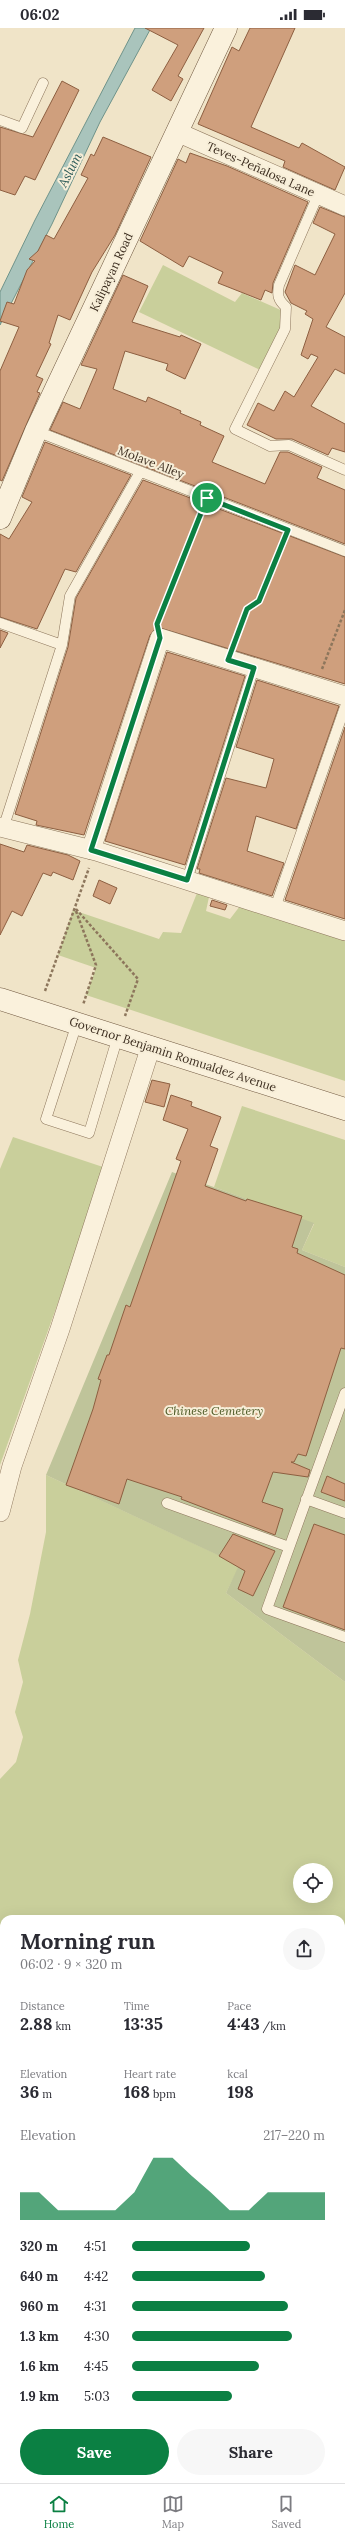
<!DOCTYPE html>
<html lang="en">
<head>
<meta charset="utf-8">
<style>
	:root { --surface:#fff; --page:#f7f7f7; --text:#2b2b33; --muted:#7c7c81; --line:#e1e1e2; --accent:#0b8043 }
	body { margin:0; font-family:Lora,serif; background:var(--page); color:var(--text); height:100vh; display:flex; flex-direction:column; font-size:15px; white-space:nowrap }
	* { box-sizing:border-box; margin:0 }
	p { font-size:13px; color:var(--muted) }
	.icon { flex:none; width:22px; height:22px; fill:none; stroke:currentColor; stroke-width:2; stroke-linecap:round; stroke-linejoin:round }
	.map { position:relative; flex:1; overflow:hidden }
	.details { position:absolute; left:0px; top:1887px; width:345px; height:568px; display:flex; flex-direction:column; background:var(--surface); border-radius:12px 12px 0 0; box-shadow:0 4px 16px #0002 }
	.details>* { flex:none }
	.tools { position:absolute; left:293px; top:1835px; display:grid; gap:8px }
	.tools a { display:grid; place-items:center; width:40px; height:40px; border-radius:50%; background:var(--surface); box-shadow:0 4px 16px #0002; font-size:20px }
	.pin { position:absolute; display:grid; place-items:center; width:34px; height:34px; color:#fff; margin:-17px; border:2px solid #fff; border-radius:50%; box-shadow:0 1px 4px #0007 }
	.round { display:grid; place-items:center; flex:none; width:42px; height:42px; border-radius:21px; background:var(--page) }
	.head { display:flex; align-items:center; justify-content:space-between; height:68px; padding:0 20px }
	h1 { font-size:22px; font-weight:700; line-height:30px }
	.metrics { display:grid; grid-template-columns:repeat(3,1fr); gap:6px; height:68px; padding:4px 20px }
	.metrics div { display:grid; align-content:center }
	.metrics b { font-size:17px; font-weight:700 }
	.metrics small { font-size:11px; font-weight:400 }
	.metrics p { font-size:11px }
	.chart { height:112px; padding:8px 20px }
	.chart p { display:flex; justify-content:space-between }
	.chart svg { width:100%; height:72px; margin-top:4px; fill:var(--accent); opacity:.7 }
	.action { display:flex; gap:8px; margin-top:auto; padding:8px 20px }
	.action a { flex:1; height:46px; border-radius:24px; background:var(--accent); color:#fff; font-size:16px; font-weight:700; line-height:46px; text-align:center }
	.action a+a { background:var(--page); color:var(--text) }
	ul { padding:0 20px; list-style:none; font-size:13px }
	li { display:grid; grid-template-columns:64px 48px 1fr; align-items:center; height:30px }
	li i { height:10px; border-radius:5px; background:var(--accent) }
	.status { display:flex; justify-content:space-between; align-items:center; height:28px; padding:0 20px; background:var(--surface); direction:ltr }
	.status svg { height:11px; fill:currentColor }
	.dock { display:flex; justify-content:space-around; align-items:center; height:56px; border-top:1px solid var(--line); background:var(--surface); font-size:11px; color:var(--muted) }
	.dock a { display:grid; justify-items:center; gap:2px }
	.dock .current { color:var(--accent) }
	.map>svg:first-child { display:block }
	.green { fill:#c9cf9b; fill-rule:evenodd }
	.cemetery { fill:#bfc49a }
	.water { fill:#a9c4bc; stroke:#6f938a }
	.building { fill:#cf9f7d; stroke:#8d5f41 }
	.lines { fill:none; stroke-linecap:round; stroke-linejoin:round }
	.lane-casing { stroke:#8d765c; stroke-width:11 }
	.street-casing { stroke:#8d765c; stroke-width:20 }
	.secondary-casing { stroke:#6f573f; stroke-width:23 }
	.path { stroke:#8d765c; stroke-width:2.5; stroke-dasharray:3 2; stroke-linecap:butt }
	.lane { stroke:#faf1dc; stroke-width:10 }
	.street { stroke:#faf1dc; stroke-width:19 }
	.secondary { stroke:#faf1dc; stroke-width:22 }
	.route-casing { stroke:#fff; stroke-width:8 }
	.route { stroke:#0b8043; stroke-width:5 }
	.labels { text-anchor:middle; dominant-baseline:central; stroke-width:4; stroke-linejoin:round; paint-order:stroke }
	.street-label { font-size:12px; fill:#3d2e20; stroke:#f7eed8 }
	.park-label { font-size:12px; font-style:italic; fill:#4d5a26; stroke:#f7eed8 }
	.water-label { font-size:13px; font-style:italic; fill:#2f5d5a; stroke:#f7eed8 }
</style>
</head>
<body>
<div class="status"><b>06:02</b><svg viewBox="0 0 49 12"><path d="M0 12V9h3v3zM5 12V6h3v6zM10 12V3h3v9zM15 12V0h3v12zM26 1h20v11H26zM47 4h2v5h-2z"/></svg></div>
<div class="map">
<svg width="345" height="2455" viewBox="0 0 345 2455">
	<rect width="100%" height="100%" fill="#f0e4c8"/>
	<path class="green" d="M163 237 235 274 242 265 283 283 282 301 260 342 139 284Z
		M197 865 209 869 206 883 230 891 240 878 345 913V1053L86 967 96 940 58 927 73 882 159 911 163 904 181 905Z
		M242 1078 345 1112V1239L302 1222 314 1196 214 1159Z
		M13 1109 106 1140 0 1437V1141Z
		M46 1447 240 1537 226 1565 345 1654V2331L341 2330V1891H4V2342H0V1751L16 1734 23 1709 15 1684 23 1654 18 1632 30 1586 46 1504ZM300 1842H326V1868H300Z"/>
	<path class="cemetery" d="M172 1144 314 1195 302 1222 345 1239V1654L226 1565 239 1537 46 1447Z"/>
	<path class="water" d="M135 0H151L100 94 52 196 0 297V264L35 192Z"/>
	<path class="building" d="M145 0H204L178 48 183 51 171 73 152 62 178 17Z
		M250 0H295L251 99 299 120 302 115 345 139 335 162 283 139 285 133 198 96 232 19 239 23Z
		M62 53 79 62 35 152 25 148 15 167 0 162V99L33 109Z
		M103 109 151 129 115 207 92 244 70 292 58 287 49 315 51 316 36 348 43 351 37 364 40 365 2 453 0 452V343L19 299 0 293 7 274 14 276 27 242 35 233 29 231 38 223 46 207 54 211 88 150 81 147 91 126 94 128Z
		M190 125 227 138 308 174 273 255 272 265 265 262 261 272 218 255 223 244 189 228 183 239 140 213 178 131 186 135Z
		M320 179 345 189V265L326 299 345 309V346L335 341 311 378 345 396V424L332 420 328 427 292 411H276L247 397 258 375 274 383 285 363 294 369 318 329 311 326 308 331 301 327 313 291 305 286 307 283 291 275 285 264 295 237 315 247 335 206 313 195Z
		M123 247 148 258 132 294 180 309 181 307 201 316 185 351 166 342 168 336 125 323 113 361 146 374 148 369 181 383 180 385 201 394 200 397 224 408 212 434 265 456 280 424H288L322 439 317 450 345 462V516L50 402 63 374 80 381 97 341 81 337Z
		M45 414 131 447 76 544 65 541 37 601 0 589V506L9 511 32 474 22 469Z
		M143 452 345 529V656L157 599 150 607 84 807 36 797 37 793 15 786 68 619 76 570Z
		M0 602 8 605 0 620Z
		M167 624 245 648 185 837 105 813Z
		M257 652 339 678 296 801 256 788 247 823 284 835 272 868 199 845 200 841H197L226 750 266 760 274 731 236 719Z
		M345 699V891L285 872Z
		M0 816 24 824 27 817 68 827 80 833 73 852 53 844 51 848 43 845 22 888 12 883 0 907Z
		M99 852 117 860 110 876 93 868Z
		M212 872 227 877 225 882 210 878Z
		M152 1052 170 1056 164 1079 145 1074Z
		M171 1067 192 1074 191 1078 221 1089 210 1118 218 1121 205 1158 246 1173 247 1171 302 1188 292 1219 298 1221 297 1225 345 1247V1321L341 1320 306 1428 298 1426 294 1434H291L310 1442 308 1449 273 1444 262 1474 283 1481 275 1507 181 1471 182 1469 127 1451 119 1476 66 1457 93 1381 101 1352 98 1351 107 1327H109L126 1277 130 1279 181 1133 176 1131 188 1101 163 1092Z
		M327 1448 345 1456V1473L321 1464Z
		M314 1496 345 1507V1602L283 1579Z
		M233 1506 275 1523 253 1568 238 1561 245 1543 219 1528Z"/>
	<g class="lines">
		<defs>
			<path id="lane" d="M0 92 22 100 43 55
				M318 167 279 257C277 267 278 272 286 279L285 301 235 401 270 418 289 417 345 442
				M36 403 345 523
				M0 595 62 617
				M3 801 62 617 70 568 140 444
				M187 852 254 640
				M275 880 345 679
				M77 995 46 1091 89 1105 118 1008
				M345 1365 267 1581 345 1609
				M306 1471 345 1485
				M167 1475 289 1519"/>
			<path id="street" d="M177 104 345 178
				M0 799 96 823 345 903
				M91 822 160 610 345 668
				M0 1484 12 1438 60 1301 151 1018
				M0 2411 4 2412
				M169 2451 186 2455"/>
			<path id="secondary" d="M0 490 36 403 226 0
				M0 971 345 1081"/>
		</defs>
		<use href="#lane" class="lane-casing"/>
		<use href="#street" class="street-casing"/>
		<use href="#secondary" class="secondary-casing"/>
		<path class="path" d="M159 590 202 483
			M234 614 247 581 259 573 283 515
			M322 641 345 582
			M76 881 138 951 125 988
			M76 883 96 937 83 977
			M45 963 89 840"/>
		<use href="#lane" class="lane"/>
		<use href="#street" class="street"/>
		<use href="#secondary" class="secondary"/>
	</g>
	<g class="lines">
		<defs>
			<path id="route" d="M207 470 288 502 259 573 247 581 228 632 254 640 187 852 91 822 160 610 157 596Z"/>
		</defs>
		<use href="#route" class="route-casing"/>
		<use href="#route" class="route"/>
	</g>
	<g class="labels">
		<g class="street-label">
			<text transform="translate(261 141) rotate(24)">Teves-Peñalosa Lane</text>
			<text transform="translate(111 244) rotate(-65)">Kalipayan Road</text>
			<text transform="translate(151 434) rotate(21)">Molave Alley</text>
			<text transform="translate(173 1026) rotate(18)">Governor Benjamin Romualdez Avenue</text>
		</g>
		<g class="park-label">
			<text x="214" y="1382">Chinese Cemetery</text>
		</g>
		<g class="water-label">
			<text transform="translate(70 142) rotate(-63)">Aslum</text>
		</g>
	</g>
</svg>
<div class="tools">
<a><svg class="icon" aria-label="locate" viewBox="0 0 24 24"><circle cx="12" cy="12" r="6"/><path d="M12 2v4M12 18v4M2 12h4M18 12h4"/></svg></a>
</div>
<div class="pin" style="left:207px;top:470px;background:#1e9e55"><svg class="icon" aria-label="arrive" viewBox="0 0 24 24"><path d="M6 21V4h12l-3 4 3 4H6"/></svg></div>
<section class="details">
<div class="head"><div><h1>Morning run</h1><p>06:02 · 9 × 320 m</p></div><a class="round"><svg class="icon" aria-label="share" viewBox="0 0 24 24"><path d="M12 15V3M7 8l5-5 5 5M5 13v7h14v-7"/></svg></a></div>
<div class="metrics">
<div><p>Distance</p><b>2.88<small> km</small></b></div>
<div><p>Time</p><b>13:35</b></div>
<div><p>Pace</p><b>4:43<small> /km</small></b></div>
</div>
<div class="metrics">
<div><p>Elevation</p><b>36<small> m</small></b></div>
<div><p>Heart rate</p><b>168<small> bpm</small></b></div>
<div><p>kcal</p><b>198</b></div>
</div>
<div class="chart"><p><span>Elevation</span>217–220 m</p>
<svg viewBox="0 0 160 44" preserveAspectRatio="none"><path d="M0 44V27L10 27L20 38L30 38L40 38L50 38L60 27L70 6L80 6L90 17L100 27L110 38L120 38L130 27L140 27L150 27L160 27V44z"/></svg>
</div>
<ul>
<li><b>320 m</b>4:51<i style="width:61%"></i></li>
<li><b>640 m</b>4:42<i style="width:69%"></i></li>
<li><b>960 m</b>4:31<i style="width:81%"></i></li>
<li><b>1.3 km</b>4:30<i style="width:83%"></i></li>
<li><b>1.6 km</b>4:45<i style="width:66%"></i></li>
<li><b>1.9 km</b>5:03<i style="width:52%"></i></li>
</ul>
<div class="action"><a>Save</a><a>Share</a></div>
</section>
</div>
<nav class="dock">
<a class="current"><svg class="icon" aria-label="home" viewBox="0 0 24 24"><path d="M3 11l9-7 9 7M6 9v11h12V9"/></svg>Home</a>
<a><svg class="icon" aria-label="map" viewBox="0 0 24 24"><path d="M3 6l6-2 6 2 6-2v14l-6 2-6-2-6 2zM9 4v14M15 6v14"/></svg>Map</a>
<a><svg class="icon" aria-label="saved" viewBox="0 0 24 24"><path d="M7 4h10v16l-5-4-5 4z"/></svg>Saved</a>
</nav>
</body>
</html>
